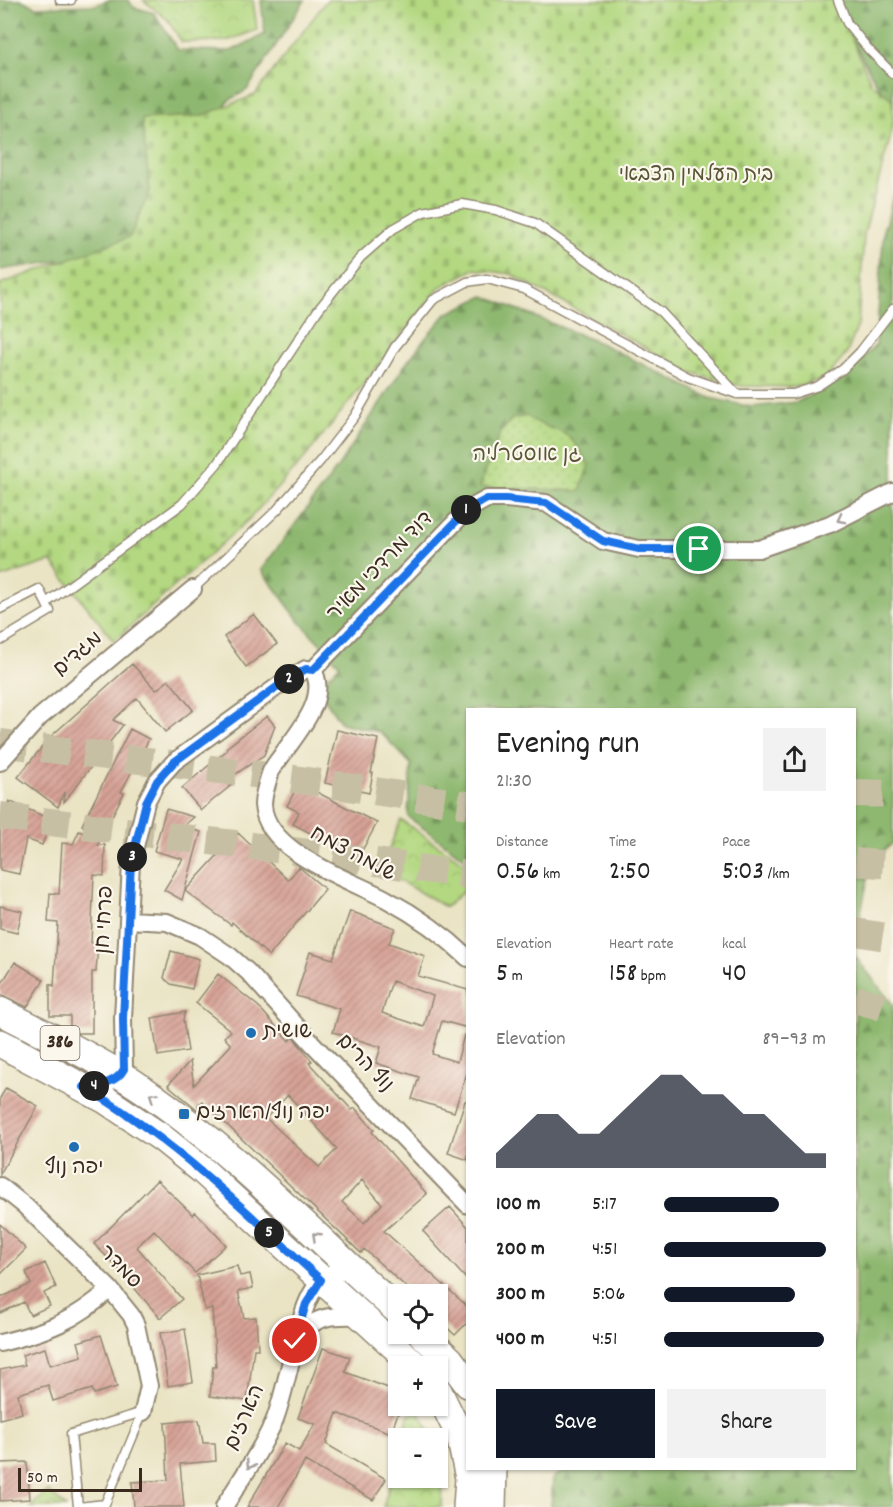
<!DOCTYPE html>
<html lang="en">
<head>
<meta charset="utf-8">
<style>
	:root { --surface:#fff; --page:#f2f2f2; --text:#222; --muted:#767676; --accent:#111827 }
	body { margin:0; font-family:Dekko,"Playpen Sans Hebrew",sans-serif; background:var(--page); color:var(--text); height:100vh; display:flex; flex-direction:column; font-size:22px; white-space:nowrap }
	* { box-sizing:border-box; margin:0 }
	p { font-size:20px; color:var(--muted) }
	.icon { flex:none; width:33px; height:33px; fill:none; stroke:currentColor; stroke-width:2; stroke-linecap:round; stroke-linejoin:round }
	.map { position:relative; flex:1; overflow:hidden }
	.side { position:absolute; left:466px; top:708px; width:390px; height:762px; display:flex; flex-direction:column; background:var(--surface); border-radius:0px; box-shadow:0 2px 4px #0004 }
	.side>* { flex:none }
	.buttons { position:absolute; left:388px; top:1284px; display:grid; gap:12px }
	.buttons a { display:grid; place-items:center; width:60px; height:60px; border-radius:0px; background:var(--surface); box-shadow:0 2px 4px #0004; font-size:30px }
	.scale { position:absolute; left:18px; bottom:15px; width:124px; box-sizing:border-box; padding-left:6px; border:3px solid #3b2a1e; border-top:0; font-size:16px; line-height:21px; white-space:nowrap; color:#3b2a1e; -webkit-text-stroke:4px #fbf7ec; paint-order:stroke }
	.pin { position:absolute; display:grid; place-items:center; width:51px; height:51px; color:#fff; margin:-26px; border:3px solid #fff; border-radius:50%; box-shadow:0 2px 6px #0007 }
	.km { position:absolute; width:30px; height:30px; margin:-15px; border-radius:50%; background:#222; color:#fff; font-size:16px; line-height:30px; text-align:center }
	.round { display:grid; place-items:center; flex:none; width:63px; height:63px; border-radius:0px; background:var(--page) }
	.summary { display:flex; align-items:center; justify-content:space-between; height:102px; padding:0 30px }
	h1 { font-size:33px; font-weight:600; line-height:45px }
	.figures { display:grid; grid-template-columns:repeat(3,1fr); gap:9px; height:102px; padding:6px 30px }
	.figures div { display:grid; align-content:center }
	.figures b { font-size:26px; font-weight:600 }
	.figures small { font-size:16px; font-weight:400 }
	.figures p { font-size:16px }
	.chart { height:168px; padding:12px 30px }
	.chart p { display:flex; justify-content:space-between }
	.chart svg { width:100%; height:108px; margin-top:6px; fill:var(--accent); opacity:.7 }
	.button { display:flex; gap:12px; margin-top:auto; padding:12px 30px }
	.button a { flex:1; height:69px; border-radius:0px; background:var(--accent); color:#fff; font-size:24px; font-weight:600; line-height:69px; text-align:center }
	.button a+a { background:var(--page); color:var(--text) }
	ul { padding:0 30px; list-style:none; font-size:20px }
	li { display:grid; grid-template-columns:96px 72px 1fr; align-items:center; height:45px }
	li i { height:15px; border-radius:8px; background:var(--accent) }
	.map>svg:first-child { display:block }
	.forest { fill:url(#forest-firs); stroke:#647146; stroke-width:1.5 }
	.cemetery { fill:url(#cemetery-stones); stroke:#778150; stroke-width:1.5 }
	.park { fill:url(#park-crowns); stroke:#778150; stroke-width:1.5 }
	.garden { fill:url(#garden-dots); stroke:#778150; stroke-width:1.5 }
	.building { fill:url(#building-hatch); fill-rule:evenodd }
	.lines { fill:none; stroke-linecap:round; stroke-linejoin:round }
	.trunk-tunnel { stroke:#c7bfa4; stroke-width:28; stroke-dasharray:28 14; stroke-linecap:butt }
	.service-casing { stroke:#928772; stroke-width:11 }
	.minor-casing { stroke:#928772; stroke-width:20 }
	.primary-casing { stroke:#928772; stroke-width:30 }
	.service { stroke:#fff; stroke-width:8 }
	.minor { stroke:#fff; stroke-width:16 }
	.primary { stroke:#fff; stroke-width:27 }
	.oneway { stroke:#a79f9a }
	.route-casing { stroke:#fff; stroke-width:12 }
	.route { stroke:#1a73e8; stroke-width:8 }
	.poi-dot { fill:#1f6fb2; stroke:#fbf7ec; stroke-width:2 }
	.labels { text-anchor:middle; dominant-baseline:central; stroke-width:4.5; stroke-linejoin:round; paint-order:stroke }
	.shield { fill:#fbf7ec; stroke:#75685c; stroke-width:1.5 }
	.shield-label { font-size:20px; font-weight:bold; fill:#3b2a1e }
	.park-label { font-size:21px; fill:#595637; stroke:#fbf7ec }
	.street-label { font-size:21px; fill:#3b2a1e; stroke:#fbf7ec }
	.poi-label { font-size:21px; fill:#3b2a1e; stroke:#fbf7ec; text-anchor:start }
</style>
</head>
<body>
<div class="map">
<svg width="893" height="1507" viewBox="0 0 893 1507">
	<defs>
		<pattern id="forest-firs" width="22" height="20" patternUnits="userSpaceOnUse" patternTransform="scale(1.5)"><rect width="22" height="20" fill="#8eb86f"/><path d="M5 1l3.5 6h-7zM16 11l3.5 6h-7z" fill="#75965b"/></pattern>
		<pattern id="cemetery-stones" width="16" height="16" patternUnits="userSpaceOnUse" patternTransform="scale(1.5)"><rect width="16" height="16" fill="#b3d881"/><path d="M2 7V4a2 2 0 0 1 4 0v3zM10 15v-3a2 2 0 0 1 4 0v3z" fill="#9bba6f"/></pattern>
		<pattern id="park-crowns" width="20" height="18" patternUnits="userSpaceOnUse" patternTransform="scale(1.5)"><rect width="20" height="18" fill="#b3d881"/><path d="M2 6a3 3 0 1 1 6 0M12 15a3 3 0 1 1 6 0" fill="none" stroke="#9bba6f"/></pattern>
		<pattern id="garden-dots" width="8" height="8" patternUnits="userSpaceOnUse" patternTransform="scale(1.5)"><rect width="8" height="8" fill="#b3d881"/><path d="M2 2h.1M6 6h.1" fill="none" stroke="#9bba6f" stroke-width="1.8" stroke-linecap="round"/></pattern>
		<pattern id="building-hatch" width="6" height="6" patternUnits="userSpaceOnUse" patternTransform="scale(1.5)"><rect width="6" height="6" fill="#d7a296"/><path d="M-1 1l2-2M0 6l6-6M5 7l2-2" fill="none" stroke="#b0847a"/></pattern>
	</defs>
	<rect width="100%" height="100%" fill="#fbf7ec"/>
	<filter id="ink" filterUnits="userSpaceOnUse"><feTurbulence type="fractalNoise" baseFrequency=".0167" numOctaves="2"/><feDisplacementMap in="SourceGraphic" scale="12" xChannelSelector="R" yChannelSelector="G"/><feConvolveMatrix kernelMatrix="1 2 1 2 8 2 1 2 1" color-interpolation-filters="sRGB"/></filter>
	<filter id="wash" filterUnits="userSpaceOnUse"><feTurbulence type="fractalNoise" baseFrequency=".008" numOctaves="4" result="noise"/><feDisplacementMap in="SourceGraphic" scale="24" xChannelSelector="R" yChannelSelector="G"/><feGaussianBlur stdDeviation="1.35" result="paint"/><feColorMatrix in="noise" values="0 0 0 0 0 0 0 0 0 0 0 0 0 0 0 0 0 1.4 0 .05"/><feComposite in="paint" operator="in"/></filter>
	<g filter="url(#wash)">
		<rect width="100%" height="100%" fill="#eae4c5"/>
		<path class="forest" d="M0 0H22L36 7 96 5 109 0H129L133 7 154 13 178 50 231 51 265 34 261 0H305L247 90 228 101 187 171 140 240 100 255 0 270Z
			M831 0H893V107L876 83Z
			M893 196V843L871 862 855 942V710H468V859L463 857 408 817 411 764 380 732 341 723 317 687 340 665 300 622 261 570 340 464 405 365 425 339 446 314 484 296 600 343 710 398 752 407 797 402 839 381 876 345 884 226H886Z
			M855 956 893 1005V1507H551L553 1477 569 1469 855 1468Z"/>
		<path class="cemetery" d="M327 0H835L871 83 893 100V127L864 234 858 325 847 353 826 378 795 387 741 386 690 372 511 274 474 269 440 287 303 460 250 518 114 641 51 561 0 578V284L130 237 150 191 142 119 201 116 255 95Z"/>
		<path class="park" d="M143 0H253L257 30 226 41 182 42 167 19Z
			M401 820 468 866V887L446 907 380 870Z
			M417 1409 434 1438H403L408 1418Z
			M438 1451 443 1477 442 1507H383L399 1452V1478H438Z
			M48 1491 66 1507H30Z"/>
		<path class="garden" d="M527 416C539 427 556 427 569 437 577 444 583 457 589 465L580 491 480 487 500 433 512 419Z"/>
		<g id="blocks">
			<path class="building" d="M254 614 277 644 246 667 224 637Z
				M132 664 156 690 169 680 193 710 165 732 137 698 113 720 123 725 64 802V792L58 807 18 777 49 738Z
				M267 716 275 726 264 755 230 778 234 783 201 810 182 788 227 750 226 748Z
				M130 729 149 739 121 792 124 793 100 839 82 825Z
				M337 730 378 739 371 773H373L369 793 325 783Z
				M299 783 377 823 358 858 293 824 299 812 287 806Z
				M9 801 52 820 42 845 26 839 19 874 0 870V821Z
				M166 809 194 817 182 827 201 832 182 900 164 890 183 859 154 851Z
				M79 831 100 840 98 845H105L104 876 94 875 91 943 98 944 96 972H92V1033H77L70 1029V1016H50V984L54 986 58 923 48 922 50 893 59 894 62 843 73 844Z
				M238 833 288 880 299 867 325 889 269 956 232 922 231 925 185 891Z
				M0 906 22 911 17 933 0 929Z
				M350 911 395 928 389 943 425 956 418 976 468 990V1028L442 1021 432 1054 457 1062 464 1035 468 1036V1070L454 1112 412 1099 419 1077 376 1063 381 1047 333 1032 340 1009 296 996 310 952 333 959ZM392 981 433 996 424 1027 382 1013Z
				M171 951 199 959 192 989 171 984 164 978Z
				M15 962 44 980 27 1007 0 994V986Z
				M218 974 258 1006 289 1041 293 1037 312 1061 309 1063 352 1110 355 1108 374 1130 372 1132 427 1194 384 1231 468 1307V1322L455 1335 438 1319V1294H414L364 1249 361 1253 202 1101 198 1105 199 1111 168 1085 190 1061 194 1085 231 1045 224 1037 231 1031 196 1003ZM288 1095 337 1149 319 1167 266 1118ZM362 1180 382 1204 364 1223 342 1202Z
				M185 1012 183 1020 188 1051 158 1056 152 1018Z
				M6 1088 38 1106 0 1174V1098Z
				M465 1101H468V1160L448 1153Z
				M157 1180 193 1215 195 1212 226 1245 195 1273 154 1230 137 1247 182 1299 160 1318 130 1283 131 1281 94 1244Z
				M450 1207 468 1227V1281L423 1231Z
				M0 1224 26 1249 0 1275Z
				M45 1263 56 1287 44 1293 50 1306 30 1315 24 1302 0 1313V1298L31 1284 26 1272Z
				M237 1266 240 1276 250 1274 253 1288 238 1291 244 1318 256 1317 258 1349H254L247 1401 210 1396 213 1367H216L212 1308 205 1310 197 1275Z
				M185 1329 193 1382 168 1386 160 1333Z
				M101 1335 117 1387 94 1394 92 1389 53 1401 48 1385 18 1394 22 1413 0 1419V1370L25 1365 22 1355 45 1348 50 1365 82 1356 78 1342Z
				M323 1348 350 1357 345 1372 399 1392V1410L391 1433 337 1413 326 1444 386 1479 373 1500 305 1461 278 1507H247L285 1443 299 1451 315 1424 298 1418Z
				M199 1420 203 1443H215L216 1461 180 1464 184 1507H134L132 1482 168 1480 165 1423Z
				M27 1462 30 1499 0 1501V1463Z"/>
		</g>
	</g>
	<g filter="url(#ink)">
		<use href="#blocks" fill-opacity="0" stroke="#928772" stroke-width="1.5"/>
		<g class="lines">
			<path class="trunk-tunnel" d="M0 743 294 779 468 805
				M855 793 893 794
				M0 816 326 855 468 875
				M855 862 893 865
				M855 932 893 938
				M855 999 893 1010"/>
			<defs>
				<path id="service" d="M60 0H71
					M838 0 847 23 869 50 893 74
					M193 589 277 510 321 460 355 416 395 347 433 300 467 282 487 279 524 289 688 377 737 394H793L818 386 843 369 860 352 893 309
					M46 603 182 504 217 464 318 310 361 257 393 229 423 212 462 204 496 210 535 223 661 312 737 394
					M0 609 39 589 50 611 0 641
					M78 1507 71 1434 143 1412
					M78 1507 105 1504 143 1412"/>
				<path id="minor" d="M313 670 467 510 487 499H506L546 503 603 541 639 549H759L830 524 893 492
					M313 670C329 698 298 732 282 755 278 761 272 767 270 774 267 783 263 796 263 805 266 853 351 880 386 899 416 915 443 934 468 958
					M0 762 40 717 193 589
					M128 920 167 922 200 936 230 956 248 972 311 1042 468 1205
					M84 1087C99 1085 116 1084 124 1069L123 1018 131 863 146 802 157 781 174 762 285 681 306 669 313 670
					M0 1186 25 1206 110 1289 131 1315 136 1325 149 1386 143 1412
					M298 1338C314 1315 333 1315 359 1316
					M0 1343C46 1332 75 1321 110 1289
					M224 1507C241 1479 262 1450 275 1419 282 1400 286 1380 291 1361 298 1332 310 1253 356 1275"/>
				<path id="primary" d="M0 1011C48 1036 99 1059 144 1090 237 1154 315 1237 399 1312
					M0 1043 106 1100 162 1138 202 1170 416 1366
					M422 1334 450 1360 468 1384
					M438 1391 460 1436 469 1478 467 1507
					M492 1507 493 1468"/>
			</defs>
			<use href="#service" class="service-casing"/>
			<use href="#minor" class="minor-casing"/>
			<use href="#primary" class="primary-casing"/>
			<use href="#service" class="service"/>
			<use href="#minor" class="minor"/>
			<use href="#primary" class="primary"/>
		</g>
		<defs><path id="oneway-chevron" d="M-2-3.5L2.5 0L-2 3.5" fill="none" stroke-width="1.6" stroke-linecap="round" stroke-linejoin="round" transform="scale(1.5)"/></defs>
		<g class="oneway">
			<use href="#oneway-chevron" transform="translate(841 519) rotate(153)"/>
			<use href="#oneway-chevron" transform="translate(153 1096) rotate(-145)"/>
			<use href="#oneway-chevron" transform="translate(316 1236) rotate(-137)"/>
			<use href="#oneway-chevron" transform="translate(250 1465) rotate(122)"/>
		</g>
	</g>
	<g class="lines" filter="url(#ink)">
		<defs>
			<path id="route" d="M295 1341 306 1304 321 1280C243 1209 175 1140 84 1087 98 1085 116 1084 124 1069L123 1018 131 863 146 802 157 781 174 762 285 681 306 669 313 670 467 510 487 499H506L546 503 603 541 639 549H699"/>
		</defs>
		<use href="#route" class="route-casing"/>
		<use href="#route" class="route"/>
	</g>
	<g class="poi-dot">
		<circle cx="251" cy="1033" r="6"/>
		<rect x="178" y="1108" width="12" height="12" rx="3"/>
		<circle cx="74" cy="1147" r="6"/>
	</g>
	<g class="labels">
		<rect class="shield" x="40.5" y="1026" width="39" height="34" rx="4.5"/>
		<g class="shield-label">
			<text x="60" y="1043">386</text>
		</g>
		<g class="park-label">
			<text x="696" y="176">בית העלמין הצבאי</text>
			<text x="527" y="456">גן אוסטרליה</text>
		</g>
		<g class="street-label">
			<text transform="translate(381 567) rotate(-46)">דוד מרדכי מאיר</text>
			<text transform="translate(79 655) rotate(-40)">מגדים</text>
			<text transform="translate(352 855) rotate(28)">שלמה צמח</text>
			<text transform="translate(106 920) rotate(-87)">פרחי חן</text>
			<text transform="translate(364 1064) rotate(46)">נוף הרים</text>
			<text transform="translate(119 1268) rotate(46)">סמדר</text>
			<text transform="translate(246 1418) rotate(-66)">הארזים</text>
		</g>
		<g class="poi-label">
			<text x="263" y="1033">שושית</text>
			<text x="196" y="1114">יפה נוף/הארזים</text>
			<text x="74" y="1169" text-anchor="middle">יפה נוף</text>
		</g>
	</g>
</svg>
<div class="buttons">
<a><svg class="icon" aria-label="locate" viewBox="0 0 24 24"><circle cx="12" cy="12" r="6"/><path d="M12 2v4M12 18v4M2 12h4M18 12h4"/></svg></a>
<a>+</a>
<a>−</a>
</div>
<div class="scale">50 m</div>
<div class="pin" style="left:699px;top:549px;background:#1e9e55"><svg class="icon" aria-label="arrive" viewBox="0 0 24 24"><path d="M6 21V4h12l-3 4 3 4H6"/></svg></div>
<div class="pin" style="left:295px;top:1341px;background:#d93025"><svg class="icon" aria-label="check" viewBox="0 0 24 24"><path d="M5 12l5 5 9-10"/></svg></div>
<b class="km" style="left:466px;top:510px">1</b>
<b class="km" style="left:289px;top:679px">2</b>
<b class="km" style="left:132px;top:857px">3</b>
<b class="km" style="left:94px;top:1086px">4</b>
<b class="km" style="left:269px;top:1233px">5</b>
<section class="side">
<div class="summary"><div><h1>Evening run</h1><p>21:30</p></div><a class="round"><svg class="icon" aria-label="share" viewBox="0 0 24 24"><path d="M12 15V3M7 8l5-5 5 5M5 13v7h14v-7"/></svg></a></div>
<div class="figures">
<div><p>Distance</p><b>0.56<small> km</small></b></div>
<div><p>Time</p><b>2:50</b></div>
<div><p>Pace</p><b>5:03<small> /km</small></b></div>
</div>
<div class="figures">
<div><p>Elevation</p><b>5<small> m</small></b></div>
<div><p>Heart rate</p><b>158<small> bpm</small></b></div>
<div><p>kcal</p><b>40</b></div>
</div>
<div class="chart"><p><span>Elevation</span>89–93 m</p>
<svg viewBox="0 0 160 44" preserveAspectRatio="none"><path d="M0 44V38L10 30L20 22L30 22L40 30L50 30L60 22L70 14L80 6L90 6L100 14L110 14L120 22L130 22L140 30L150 38L160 38V44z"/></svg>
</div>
<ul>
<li><b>100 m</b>5:17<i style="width:71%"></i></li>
<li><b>200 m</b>4:51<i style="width:100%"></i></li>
<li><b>300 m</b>5:06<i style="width:81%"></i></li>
<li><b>400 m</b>4:51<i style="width:99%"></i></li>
</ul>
<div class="button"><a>Save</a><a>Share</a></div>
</section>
</div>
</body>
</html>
